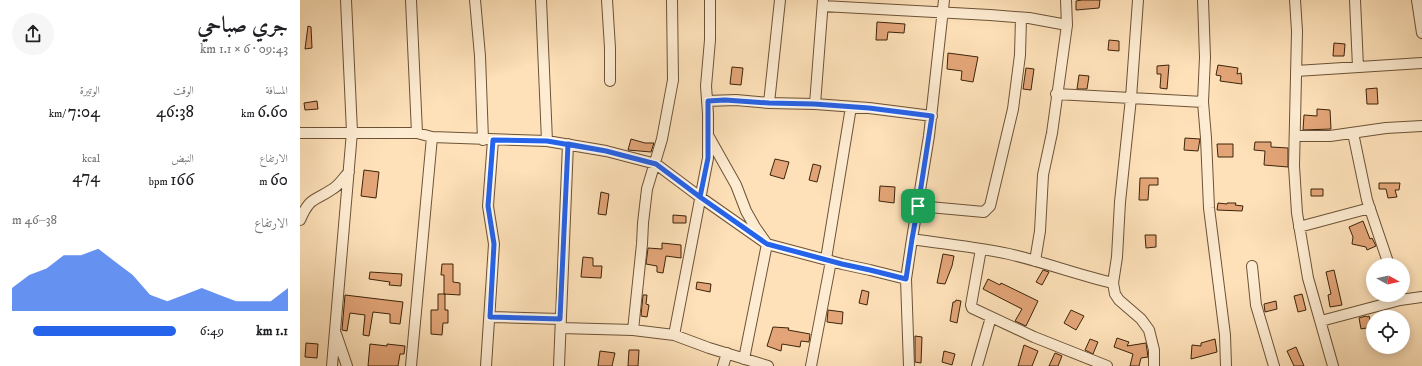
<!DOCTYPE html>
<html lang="ar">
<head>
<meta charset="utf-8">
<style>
	:root { --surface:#fff; --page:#f6f6f6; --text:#202124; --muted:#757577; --accent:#2563eb }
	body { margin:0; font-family:"IM FELL DW Pica",Amiri,serif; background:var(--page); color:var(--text); direction:rtl; height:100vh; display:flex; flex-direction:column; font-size:15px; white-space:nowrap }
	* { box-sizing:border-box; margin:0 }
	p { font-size:13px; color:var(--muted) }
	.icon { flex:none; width:22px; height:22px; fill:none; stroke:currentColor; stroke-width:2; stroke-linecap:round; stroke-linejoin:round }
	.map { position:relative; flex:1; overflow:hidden; direction:ltr }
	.sheet { display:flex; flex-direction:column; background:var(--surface); width:300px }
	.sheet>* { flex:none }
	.needle { width:26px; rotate:98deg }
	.buttons { position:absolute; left:1066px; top:258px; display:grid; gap:8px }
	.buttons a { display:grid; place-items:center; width:44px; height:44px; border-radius:50%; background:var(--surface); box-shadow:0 2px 10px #0003; font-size:20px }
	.pin { position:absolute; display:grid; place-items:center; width:34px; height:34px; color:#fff; margin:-17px; border-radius:8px; box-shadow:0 2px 6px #0006 }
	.round { display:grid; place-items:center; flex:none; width:42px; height:42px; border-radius:21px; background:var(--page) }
	.overview { display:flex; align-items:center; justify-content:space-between; height:68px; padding:0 12px }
	h1 { font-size:22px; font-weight:600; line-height:30px }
	.metrics { display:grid; grid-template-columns:repeat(3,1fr); gap:6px; height:68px; padding:4px 12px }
	.metrics div { display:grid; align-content:center }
	.metrics b { font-size:17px; font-weight:600 }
	.metrics small { font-size:11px; font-weight:400 }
	.metrics p { font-size:11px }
	.chart { height:112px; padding:8px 12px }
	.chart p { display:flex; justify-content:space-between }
	.chart svg { width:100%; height:72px; margin-top:4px; fill:var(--accent); opacity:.7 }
	ul { padding:0 12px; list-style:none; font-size:13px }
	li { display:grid; grid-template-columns:64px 48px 1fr; align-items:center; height:30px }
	li i { height:10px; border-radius:5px; background:var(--accent) }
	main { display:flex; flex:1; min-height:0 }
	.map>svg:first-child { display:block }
	.building { fill:#e3a578; stroke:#3c240b }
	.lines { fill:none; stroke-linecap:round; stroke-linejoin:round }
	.minor-casing { stroke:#6c5336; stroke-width:12 }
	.minor { stroke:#feecd2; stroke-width:10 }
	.route-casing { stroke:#fff; stroke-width:8 }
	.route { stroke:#2563eb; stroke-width:5 }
</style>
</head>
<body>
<main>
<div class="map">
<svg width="1122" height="366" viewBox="0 0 1122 366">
	<rect width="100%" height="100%" fill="#fee1b9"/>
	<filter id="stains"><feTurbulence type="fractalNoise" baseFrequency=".005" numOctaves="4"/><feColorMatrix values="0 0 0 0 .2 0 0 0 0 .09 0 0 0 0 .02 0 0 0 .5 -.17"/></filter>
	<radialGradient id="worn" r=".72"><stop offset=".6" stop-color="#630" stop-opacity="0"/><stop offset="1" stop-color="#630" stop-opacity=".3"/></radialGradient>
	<path class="building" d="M782 0H800L799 8 776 10V1Z
		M577 22 605 24 604 33 588 32 587 40H576Z
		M8 26 11 27 12 48 5 49Z
		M809 40 819 41V51L808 50Z
		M1034 43 1045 44 1044 56H1033Z
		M648 53 678 57 673 82 661 80 662 71 647 69Z
		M869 65 867 89 860 88 861 74H857V66Z
		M918 65 938 68 937 74 941 73 942 84 920 81 921 76 916 75Z
		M432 67 443 68 441 85 430 84Z
		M726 68 734 69 731 90 723 89Z
		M779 75 789 76 787 89H777Z
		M1077 88 1078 104H1067L1066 89Z
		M17 101 18 109 5 110 4 103Z
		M1017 109 1030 110 1031 129 1003 130 1004 115 1017 116Z
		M885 138 900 139 898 151 884 150Z
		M331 139 345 143H354L351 152 328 150Z
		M955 142H971V147L988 148V167L964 165 965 151 954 150Z
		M917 144H933V157H918Z
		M475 159 489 162 484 179 470 175Z
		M513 164 521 166 517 182 509 180Z
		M64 170 79 172 76 198 61 196Z
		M840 178H858V185H849L848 200H839Z
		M1079 183H1100L1099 190H1095L1097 197 1088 198 1086 189H1079Z
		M580 186 595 187 594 203 579 201Z
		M1011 189H1023V196H1011Z
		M301 192 309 194 306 215 298 214Z
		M918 203 927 204V203H936L935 205 943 206 942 211 917 210Z
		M373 215 386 216V223H373Z
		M1063 221 1070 239 1072 238 1076 246 1067 250 1066 247 1052 244 1053 237 1049 227Z
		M845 235H856V247L846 248Z
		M362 243 381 245V258L366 256 363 273 357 272V266L346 264 348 248 362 249Z
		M643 254 654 256 652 266 645 284 637 283Z
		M283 257 293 258V266H302L301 278 281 277Z
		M142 264H153V282L160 283V295L144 294V275H141Z
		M743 270 749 272 742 285 736 282Z
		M1034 270 1042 305 1030 307 1028 295 1031 294 1026 272Z
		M70 272 102 274 101 286 89 285 90 282 69 279Z
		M688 279 700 285 701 283 738 301 726 326 715 321 722 309 683 289Z
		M397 282 411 284 410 292 396 289Z
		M562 290 569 292 567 305 559 303Z
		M138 294H145V310H148V323H143L142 335 131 334V310H138Z
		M1002 294 1006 310 998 312 994 296Z
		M45 295 103 302 100 324 90 323V314L73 312 69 336 63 335 65 315 50 313 47 331 42 330Z
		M343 295H347L346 304 349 305 347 317 341 316Z
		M656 300 661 301 657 323 650 321 653 302H655Z
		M976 301 977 309 965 312 964 304Z
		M528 310 543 312 542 324 527 322Z
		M771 310 784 316 776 330 764 323Z
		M1066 316 1067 317 1069 316 1072 327 1061 329 1059 318Z
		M473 327 489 328 488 330 510 334 509 342 501 341 500 347 482 344 481 351 467 346Z
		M615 336 622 337 621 363 615 362Z
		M817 338 829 342 827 346 846 343 848 357 841 358 839 366H830L833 354 814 347Z
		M790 339 798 342 793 354 785 350Z
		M915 339 917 352 891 359 892 345 901 346V343Z
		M6 343 18 344 17 358 5 357Z
		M70 344 87 346V344L105 346 104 354H100L98 366H68Z
		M724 345 738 351 732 366H718Z
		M996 347 1004 366H994L987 351Z
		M329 350H339L338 366H328Z
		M300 351 315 353 312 366H298Z
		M644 351 655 354 652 365 642 362Z
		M755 353 762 356 758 366H749Z"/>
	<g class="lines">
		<defs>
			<path id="minor" d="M111 0 117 133
				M175 0 180 56 183 140
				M241 0 247 141
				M307 0 310 48V81
				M838 0 831 98 903 102
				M903 0 905 57 903 102 906 138 909 208 925 335 926 366
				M995 0 997 31 994 166 997 213 1008 278 1033 366
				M1055 0 1058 67
				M1117 0 1122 33
				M523 6 690 15 729 18 767 25
				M996 71 1122 63
				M756 94 831 98 820 202 817 257 813 283 815 294 819 300 841 319 849 330 854 350V366
				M407 101 436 100 469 103 515 104 569 108 632 116
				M469 103 480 0
				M515 104 523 0
				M0 133H117L132 137 247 141 306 151 356 164 400 197 467 244 542 264 570 270 606 279
				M1053 133 1067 200 1089 265
				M996 136H1030L1086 128 1122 126
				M409 137 436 185 446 211 455 227 467 244 444 359
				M618 206 684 212 690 206 713 109 720 55 721 18
				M0 220C10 197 13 202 31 190 39 186 43 178 49 172
				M999 227 1070 208
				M612 239C644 244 677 247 709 254 744 262 778 275 813 283
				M681 249 671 305 672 308 734 337 807 366
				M526 259 551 107
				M735 261 740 231 743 175 752 133 767 25 766 0
				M952 266 956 305 974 366
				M190 317 260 319
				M1021 321 1100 300 1122 297
				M261 328 333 330 374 335 409 348 468 366
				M333 330 342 244 343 223 347 189 362 139 373 80 372 0
				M36 334 47 366
				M374 335 408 158V114L406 86 410 40V0
				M32 366 52 132 46 0
				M111 366 132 137
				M186 366 194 244 188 206 193 140
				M259 366 268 144
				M423 366 427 353
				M511 366 531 261
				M609 366 606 279 612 239 629 136 644 0
				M677 366 691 317"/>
		</defs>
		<use href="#minor" class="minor-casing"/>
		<use href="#minor" class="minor"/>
	</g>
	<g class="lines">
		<defs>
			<path id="route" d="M618 206 612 239 606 279 570 270 542 264 467 244 400 197 356 164 306 151 247 141 193 140 188 206 194 244 190 317 260 319 268 144 306 151 356 164 400 197 408 158V101L425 100 469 103 514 104 569 108 632 116 618 206"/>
		</defs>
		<use href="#route" class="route-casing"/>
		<use href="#route" class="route"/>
	</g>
	<rect width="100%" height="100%" filter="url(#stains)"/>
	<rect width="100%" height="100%" fill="url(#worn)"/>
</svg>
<div class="buttons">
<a><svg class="needle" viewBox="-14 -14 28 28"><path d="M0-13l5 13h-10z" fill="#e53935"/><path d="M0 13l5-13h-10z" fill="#757577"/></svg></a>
<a><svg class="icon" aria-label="locate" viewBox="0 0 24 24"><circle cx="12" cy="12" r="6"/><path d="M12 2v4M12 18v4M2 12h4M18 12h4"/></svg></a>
</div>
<div class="pin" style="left:618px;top:206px;background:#1e9e55"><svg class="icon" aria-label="arrive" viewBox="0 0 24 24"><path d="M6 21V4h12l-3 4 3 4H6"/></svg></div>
</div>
<section class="sheet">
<div class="overview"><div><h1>جري صباحي</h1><p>09:43 · 6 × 1.1 km</p></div><a class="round"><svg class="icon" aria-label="share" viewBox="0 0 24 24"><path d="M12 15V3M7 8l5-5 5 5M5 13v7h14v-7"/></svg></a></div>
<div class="metrics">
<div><p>المسافة</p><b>6.60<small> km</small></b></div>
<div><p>الوقت</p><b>46:38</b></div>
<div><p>الوتيرة</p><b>7:04<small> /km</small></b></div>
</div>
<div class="metrics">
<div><p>الارتفاع</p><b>60<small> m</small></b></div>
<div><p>النبض</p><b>166<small> bpm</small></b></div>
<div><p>kcal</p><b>474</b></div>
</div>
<div class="chart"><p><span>الارتفاع</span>38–46 m</p>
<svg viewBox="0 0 160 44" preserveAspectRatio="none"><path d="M0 44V30L10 22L20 18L30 10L40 10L50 6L60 14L70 22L80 34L90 38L100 34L110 30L120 34L130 38L140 38L150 38L160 30V44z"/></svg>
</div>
<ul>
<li><b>1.1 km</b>6:49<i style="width:87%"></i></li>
</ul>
</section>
</main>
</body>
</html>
